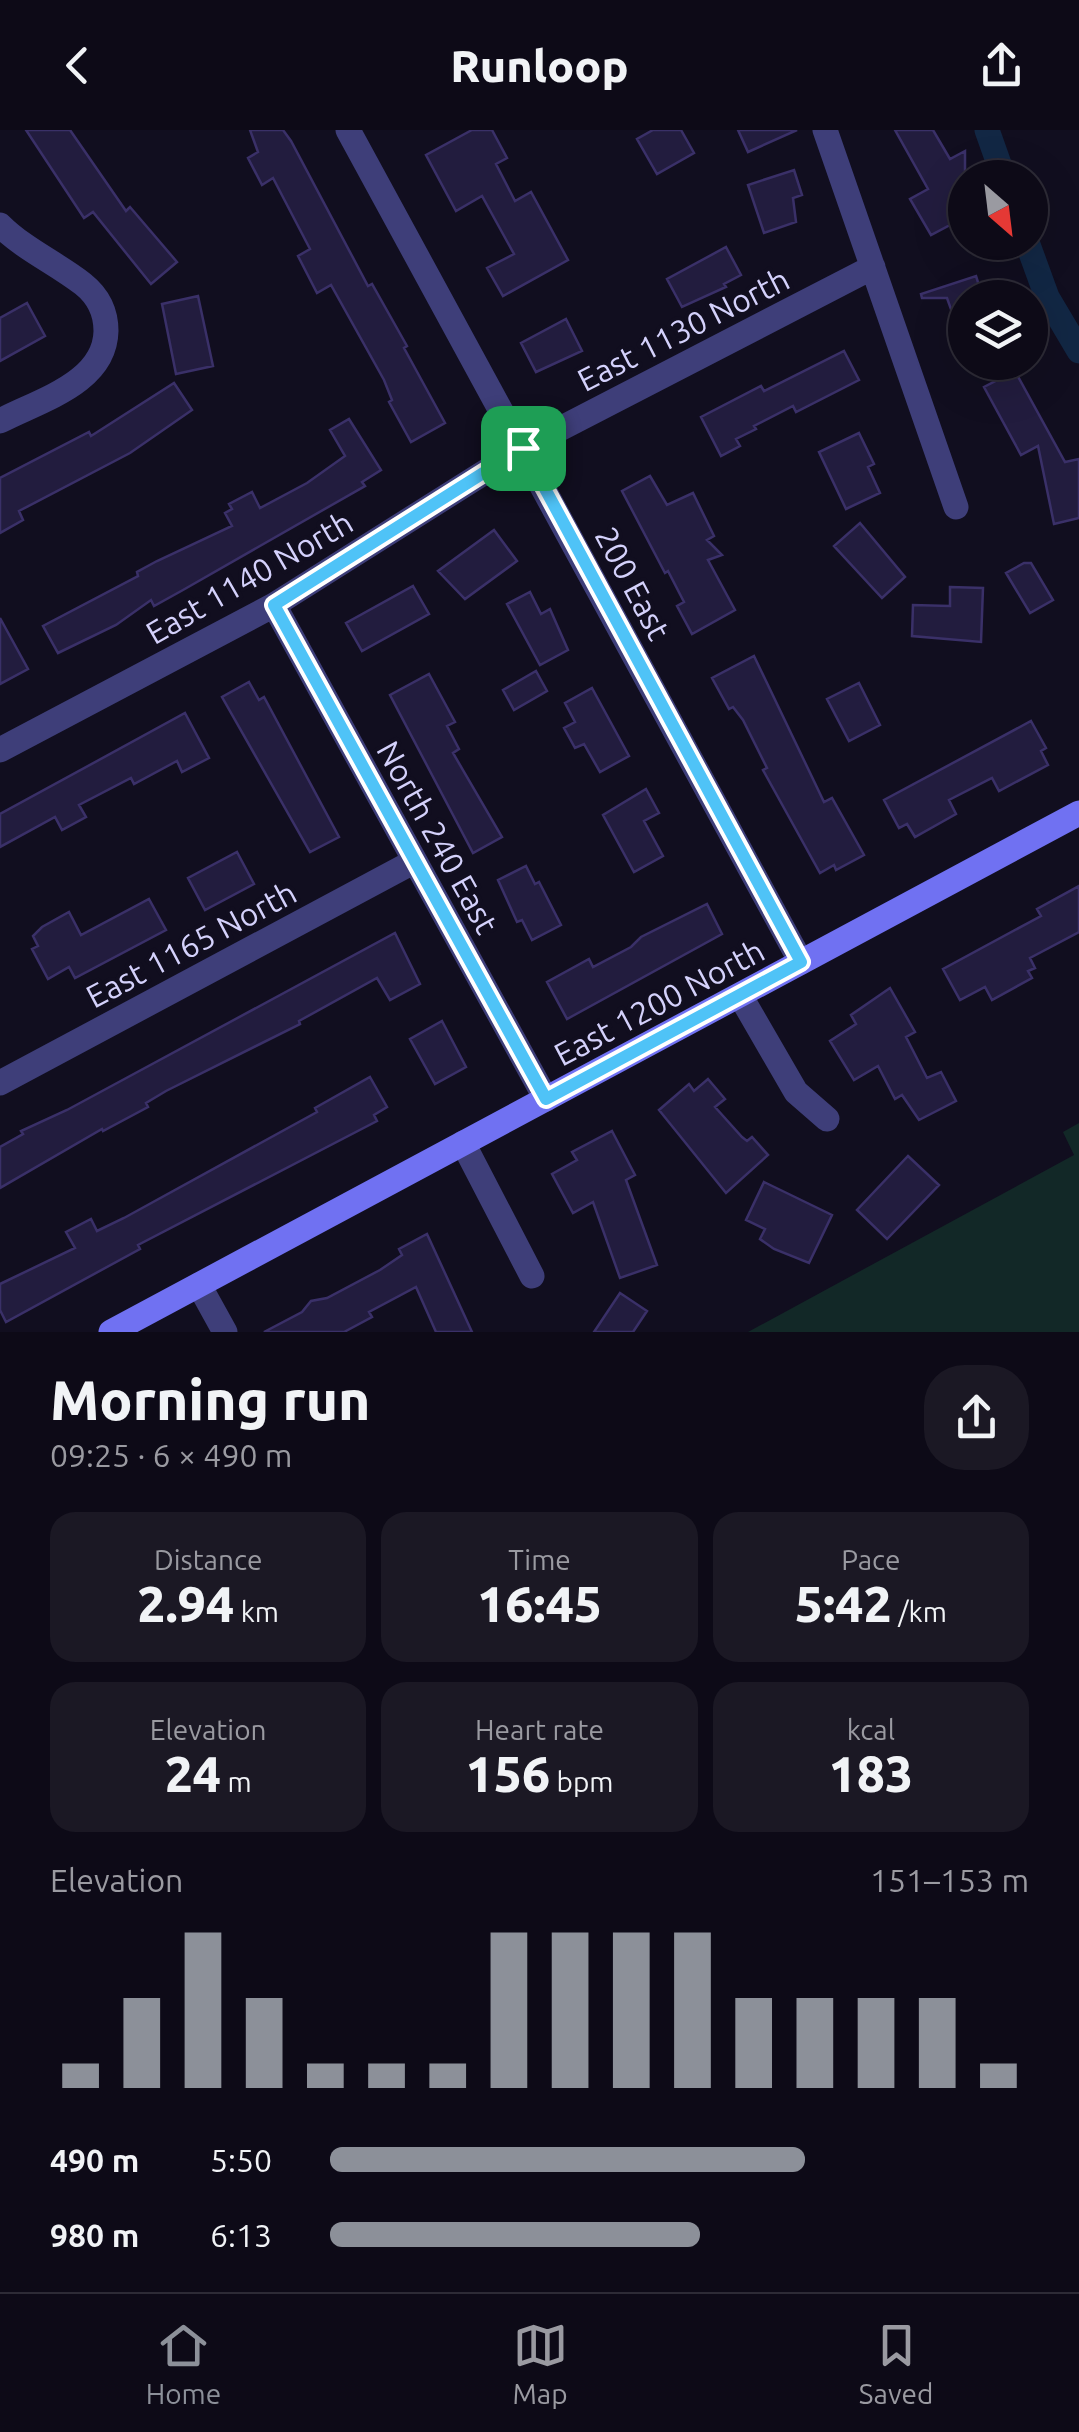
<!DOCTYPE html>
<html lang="en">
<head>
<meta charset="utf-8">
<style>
	:root { --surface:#0d0a17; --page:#1b1824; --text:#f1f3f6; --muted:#9a9aa1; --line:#2d2b36; --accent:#8c9099 }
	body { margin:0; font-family:Ubuntu,sans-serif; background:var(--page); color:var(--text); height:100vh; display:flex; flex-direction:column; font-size:38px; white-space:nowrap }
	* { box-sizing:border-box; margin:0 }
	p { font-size:32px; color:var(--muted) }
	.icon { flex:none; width:55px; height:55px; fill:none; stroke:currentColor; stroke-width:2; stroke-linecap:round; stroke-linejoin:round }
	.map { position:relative; height:1202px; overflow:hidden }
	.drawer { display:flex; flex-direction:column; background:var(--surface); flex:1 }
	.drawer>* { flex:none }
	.needle { width:65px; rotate:152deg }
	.buttons { position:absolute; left:948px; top:30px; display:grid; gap:20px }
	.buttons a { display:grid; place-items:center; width:100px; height:100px; border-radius:50%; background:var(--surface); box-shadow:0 10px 40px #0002,0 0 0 2px var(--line); font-size:50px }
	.pin { position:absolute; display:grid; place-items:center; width:85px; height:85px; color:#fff; margin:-42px; border-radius:20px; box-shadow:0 5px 15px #0006 }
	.round { display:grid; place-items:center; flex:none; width:105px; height:105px; border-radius:40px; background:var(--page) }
	.summary { display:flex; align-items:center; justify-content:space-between; height:170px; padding:0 50px }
	h1 { font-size:55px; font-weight:800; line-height:75px }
	.stats { display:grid; grid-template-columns:repeat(3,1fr); gap:15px; height:170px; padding:10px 50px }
	.stats div { display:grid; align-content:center; border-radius:25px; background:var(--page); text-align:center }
	.stats b { font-size:50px; font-weight:800 }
	.stats small { font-size:28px; font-weight:400 }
	.stats p { font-size:28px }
	.chart { height:280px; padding:20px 50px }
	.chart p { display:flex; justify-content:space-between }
	.chart svg { width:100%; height:180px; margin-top:10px; stroke:var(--accent); stroke-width:6 }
	ul { padding:0 50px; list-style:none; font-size:32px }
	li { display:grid; grid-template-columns:160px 120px 1fr; align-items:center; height:75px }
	li i { height:25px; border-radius:12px; background:var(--accent) }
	header { display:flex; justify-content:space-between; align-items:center; height:130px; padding:0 50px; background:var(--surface); font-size:45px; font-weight:800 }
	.menu { display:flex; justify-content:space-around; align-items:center; height:140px; border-top:2px solid var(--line); background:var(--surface); font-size:28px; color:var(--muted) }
	.menu a { display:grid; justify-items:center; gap:5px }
	.menu .active { color:var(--accent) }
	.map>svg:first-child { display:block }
	.green { fill:#122827 }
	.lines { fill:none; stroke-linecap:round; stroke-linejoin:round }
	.canal { stroke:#122744; stroke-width:25 }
	.building { fill:#221c3e; stroke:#3a3068; stroke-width:2.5 }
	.street { stroke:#3e3e79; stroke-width:25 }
	.secondary { stroke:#7071f2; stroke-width:25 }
	.route-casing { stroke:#fff; stroke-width:20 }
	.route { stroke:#4fc3f7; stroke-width:12 }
	.labels { text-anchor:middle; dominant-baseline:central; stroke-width:8; stroke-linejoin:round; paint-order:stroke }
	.street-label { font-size:32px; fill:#d4d1fb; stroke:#110e1f }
</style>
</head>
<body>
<header><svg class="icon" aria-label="back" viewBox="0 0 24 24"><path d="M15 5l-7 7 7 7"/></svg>Runloop<svg class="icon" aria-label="share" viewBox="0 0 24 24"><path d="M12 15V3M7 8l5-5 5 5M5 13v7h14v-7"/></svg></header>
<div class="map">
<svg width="1079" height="1202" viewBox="0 0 1079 1202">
	<rect width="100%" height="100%" fill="#110e1f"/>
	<path class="green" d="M1079 993V1202H748L1074 1025 1063 1002Z"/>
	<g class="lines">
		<path class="canal" d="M987 0 1004 48
			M1027 112 1047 167 1079 221"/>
	</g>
	<path class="building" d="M26 0H70L126 81 130 77 177 132 151 154 93 82 84 88Z
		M250 0H283L291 11 368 156 372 154 407 216 404 218 445 293 411 312 389 272 392 270 384 250 331 155 317 163 298 126 310 119 273 48 262 55 248 28 258 22Z
		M472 0H492L507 28 496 34 515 71 531 62 568 130 503 166 487 138 514 124 482 66 456 81 426 25Z
		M653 0H681L694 23 657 44 637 9Z
		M738 0H797L748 22Z
		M895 0H933L950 29 965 21V87L931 105 910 69 928 59Z
		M794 40 802 65 793 68 796 92 764 103 748 55Z
		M726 117 741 145 724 154 726 157 682 177 667 149Z
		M976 146 983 168H965V209L962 210 947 168H922L921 164Z
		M198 166 213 236 176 244 162 174Z
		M27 173 45 206 0 231V188Z
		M566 189 582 221 536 242 521 213Z
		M844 221 859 250 796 282 793 276 754 296 756 299 736 309 740 316 721 326 701 287 761 256 764 261Z
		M1015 241 1065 332 1079 329V388L1054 394 1038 316 1021 325 984 257Z
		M174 253 192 280 130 323 19 381 23 390 0 403V348L89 302 91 306Z
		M349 289 381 340 362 352 365 356 183 460 154 476 151 470 116 495 58 523 43 496 138 446 137 442 157 431 232 396 225 383 232 379 229 374 252 362 260 378 307 353 345 326 330 300Z
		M859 303 874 334 868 337 880 363 846 379 819 322Z
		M650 346 667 375 693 363 714 406 707 410 722 425 708 430 735 480 692 504 677 476 684 472 668 441 665 443 622 361Z
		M860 393 905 447 882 468 834 416Z
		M494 400 517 431 465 469 438 441Z
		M1024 433H1031L1053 470 1030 483 1006 443Z
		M413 456 429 484 362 521 346 493Z
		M950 457 983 458 981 512 912 506 913 475 950 476Z
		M530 462 541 484 550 479 568 520 540 535 507 474Z
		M0 488 28 539 0 554Z
		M754 526 824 672 832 668 864 725 836 740 834 735 820 743 763 640 767 638 743 590 733 577 729 579 712 548Z
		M536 541 547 561 514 580 503 560Z
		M429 544 455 592 447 596 459 619 453 623 502 707 473 723 390 565Z
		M249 552 259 570 264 567 339 707 310 722 222 567Z
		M859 553 880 595 849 611 827 569Z
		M592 558 629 626 600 642 584 614 575 618 564 598 575 592 565 573Z
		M185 583 209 628 182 642 177 631 134 654 131 648 79 675 86 687 62 700 55 687 0 717V684Z
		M1031 591 1046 618 1041 621 1048 635 999 661 992 648 949 670 956 684 915 707 907 694 899 698 884 670Z
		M646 659 659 683 644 691 663 726 634 742 603 685Z
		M237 722 254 754 205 780 188 748Z
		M526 736 535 754 539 752 561 795 532 810 522 790 517 792 498 750Z
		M1079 756V802L1030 828 1035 838 1028 841 1032 848 992 870 985 857 960 870 943 839 1041 786 1037 779Z
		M149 769 166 800 75 848 69 837 48 849 32 819 38 816 33 806 42 797 69 782 81 805Z
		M707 774 722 804 567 889 547 852 589 829 593 837 631 817 641 807Z
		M395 803 420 854 390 870 377 848 299 891 300 894 166 961 146 973 148 977 103 1001 102 999 0 1058V1017L23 1004 21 1001 67 980Z
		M890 858 915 902 906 907 927 948 941 942 956 971 919 990 902 965 895 969 878 936 854 950 830 911 856 894 851 885Z
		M442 891 466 937 435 954 410 909Z
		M370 947 387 977 374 985 377 991 138 1115 140 1119 6 1192 0 1180V1154L75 1118 66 1102 91 1089 97 1101 124 1088 317 982 315 978Z
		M708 949 725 969 715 977 742 1007 747 1011 752 1007 768 1025 726 1063 659 980 689 954 694 961Z
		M612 1001 635 1045 626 1050 657 1135 620 1148 593 1072 573 1083 552 1044 577 1030 572 1022Z
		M908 1026 939 1055 887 1109 857 1080Z
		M764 1052 832 1085 809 1133 774 1119 760 1109 765 1099 746 1090Z
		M427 1104 472 1202H436L416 1157 369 1182 372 1187 344 1202H264L302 1182 311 1171 327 1168 380 1140 402 1125 399 1119Z
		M620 1163 647 1181 633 1202H594Z"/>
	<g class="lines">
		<path class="street" d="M348 0 801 832
			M825 0 956 377
			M0 95C24 119 56 133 83 154 98 166 106 182 106 201 105 253 40 270 0 291
			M274 475 546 969
			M0 620 274 475 523 318 873 137
			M741 867 796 962 827 989
			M0 953 413 732
			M463 1013 532 1146
			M199 1155 225 1202"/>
		<path class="secondary" d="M111 1202 1079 683"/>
	</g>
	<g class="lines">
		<defs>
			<path id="route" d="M523 318 801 832 546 969 274 475Z"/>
		</defs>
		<use href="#route" class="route-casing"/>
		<use href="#route" class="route"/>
	</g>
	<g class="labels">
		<g class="street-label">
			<text transform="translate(683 199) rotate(-27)">East 1130 North</text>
			<text transform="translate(249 447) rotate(-30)">East 1140 North</text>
			<text transform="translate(633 453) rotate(62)">200 East</text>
			<text transform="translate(438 707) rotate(61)">North 240 East</text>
			<text transform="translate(191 814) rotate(-28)">East 1165 North</text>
			<text transform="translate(659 872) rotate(-28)">East 1200 North</text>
		</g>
	</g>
</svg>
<div class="buttons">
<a><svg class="needle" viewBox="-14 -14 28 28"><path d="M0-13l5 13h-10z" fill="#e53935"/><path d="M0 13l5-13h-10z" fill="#9a9aa1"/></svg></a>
<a><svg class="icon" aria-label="layers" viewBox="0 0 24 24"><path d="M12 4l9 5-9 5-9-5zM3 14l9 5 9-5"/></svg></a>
</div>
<div class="pin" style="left:523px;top:318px;background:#1e9e55"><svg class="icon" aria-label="arrive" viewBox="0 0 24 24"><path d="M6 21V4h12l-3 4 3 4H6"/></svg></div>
</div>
<section class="drawer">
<div class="summary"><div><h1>Morning run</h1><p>09:25 · 6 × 490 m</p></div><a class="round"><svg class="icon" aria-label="share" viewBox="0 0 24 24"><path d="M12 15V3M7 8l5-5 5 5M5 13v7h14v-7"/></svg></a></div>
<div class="stats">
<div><p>Distance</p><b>2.94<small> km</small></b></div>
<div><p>Time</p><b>16:45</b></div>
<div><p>Pace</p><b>5:42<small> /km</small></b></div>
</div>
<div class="stats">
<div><p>Elevation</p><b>24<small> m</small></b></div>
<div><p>Heart rate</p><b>156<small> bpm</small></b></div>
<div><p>kcal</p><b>183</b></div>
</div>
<div class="chart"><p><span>Elevation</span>151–153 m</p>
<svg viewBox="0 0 160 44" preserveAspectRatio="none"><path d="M5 44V38M15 44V22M25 44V6M35 44V22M45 44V38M55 44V38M65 44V38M75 44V6M85 44V6M95 44V6M105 44V6M115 44V22M125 44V22M135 44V22M145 44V22M155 44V38"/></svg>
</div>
<ul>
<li><b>490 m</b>5:50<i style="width:68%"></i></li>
<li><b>980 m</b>6:13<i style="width:53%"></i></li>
</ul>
</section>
<nav class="menu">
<a class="active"><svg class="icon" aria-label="home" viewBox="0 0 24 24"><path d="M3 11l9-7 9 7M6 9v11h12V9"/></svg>Home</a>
<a><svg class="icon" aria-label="map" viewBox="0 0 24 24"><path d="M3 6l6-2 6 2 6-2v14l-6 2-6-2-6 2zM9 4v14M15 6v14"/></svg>Map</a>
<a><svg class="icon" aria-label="saved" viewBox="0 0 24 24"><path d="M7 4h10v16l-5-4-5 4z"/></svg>Saved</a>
</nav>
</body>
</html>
